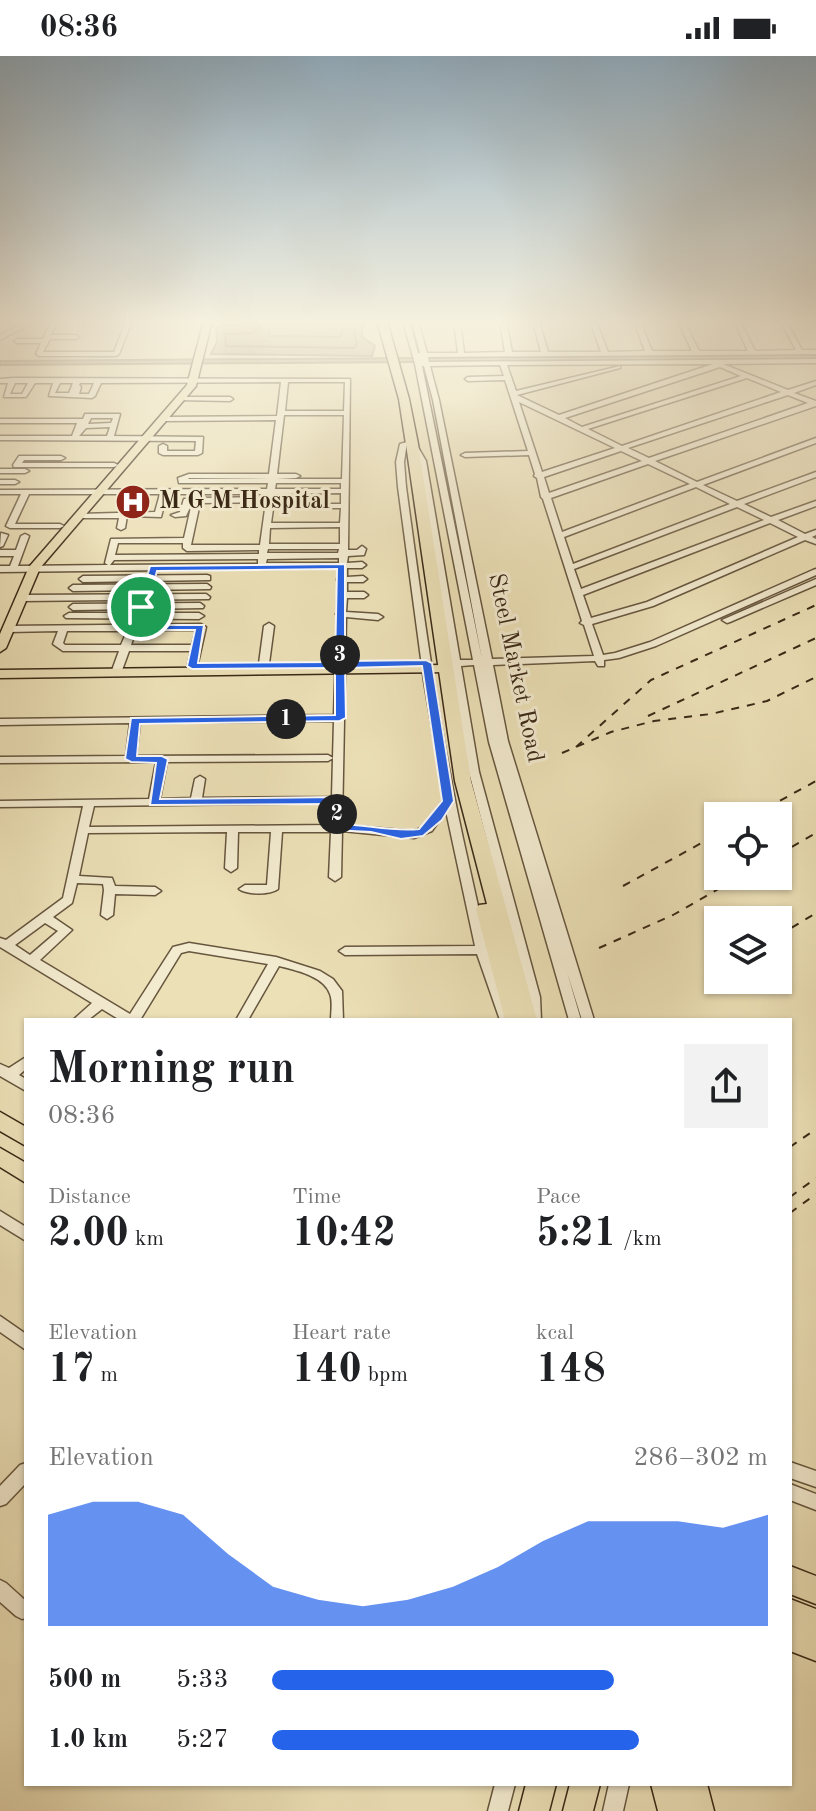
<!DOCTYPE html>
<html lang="en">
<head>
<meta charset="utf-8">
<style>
	:root { --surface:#fff; --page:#f2f2f2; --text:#202124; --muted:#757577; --accent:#2563eb }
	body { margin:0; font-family:"Old Standard TT",serif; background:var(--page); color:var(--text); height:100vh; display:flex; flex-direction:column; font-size:30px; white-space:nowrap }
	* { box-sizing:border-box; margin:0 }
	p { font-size:26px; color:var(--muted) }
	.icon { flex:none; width:44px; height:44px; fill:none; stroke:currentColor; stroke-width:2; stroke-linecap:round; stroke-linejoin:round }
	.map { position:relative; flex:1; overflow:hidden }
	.sheet { position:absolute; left:24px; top:962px; width:768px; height:768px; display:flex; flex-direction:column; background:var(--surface); border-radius:0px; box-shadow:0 2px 6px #0004 }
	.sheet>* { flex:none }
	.buttons { position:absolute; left:704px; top:746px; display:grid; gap:16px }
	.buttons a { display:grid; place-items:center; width:88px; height:88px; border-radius:0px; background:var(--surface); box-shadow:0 2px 6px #0004; font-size:40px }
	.pin { position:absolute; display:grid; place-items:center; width:68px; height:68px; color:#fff; margin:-34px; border:4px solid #fff; border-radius:50%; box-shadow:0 2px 8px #0007 }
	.km { position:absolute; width:40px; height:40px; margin:-20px; border-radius:50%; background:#222; color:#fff; font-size:22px; line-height:40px; text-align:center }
	.round { display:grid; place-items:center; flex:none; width:84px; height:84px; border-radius:0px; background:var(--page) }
	.overview { display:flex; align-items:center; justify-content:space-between; height:136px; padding:0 24px }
	h1 { font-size:44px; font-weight:700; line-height:60px }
	.figures { display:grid; grid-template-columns:repeat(3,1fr); gap:12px; height:136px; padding:8px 24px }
	.figures div { display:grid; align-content:center }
	.figures b { font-size:40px; font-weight:700 }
	.figures small { font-size:22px; font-weight:400 }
	.figures p { font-size:22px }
	.chart { height:224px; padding:16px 24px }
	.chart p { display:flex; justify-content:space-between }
	.chart svg { width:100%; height:144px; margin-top:8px; fill:var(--accent); opacity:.7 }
	ul { padding:0 24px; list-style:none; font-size:26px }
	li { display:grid; grid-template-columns:128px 96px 1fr; align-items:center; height:60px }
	li i { height:20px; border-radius:10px; background:var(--accent) }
	.status { display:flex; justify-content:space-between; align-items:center; height:56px; padding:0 40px; background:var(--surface); direction:ltr }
	.status svg { height:22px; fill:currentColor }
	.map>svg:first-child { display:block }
	.water { fill:#afa180; stroke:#807156; stroke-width:2 }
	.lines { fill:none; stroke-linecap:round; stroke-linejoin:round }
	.shore { stroke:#74644b; stroke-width:2 }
	.minor-casing { stroke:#66563e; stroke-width:3 }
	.major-casing { stroke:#3a2816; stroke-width:3 }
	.highway-casing { stroke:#3a2816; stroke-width:3 }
	.minor { fill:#f3ebd0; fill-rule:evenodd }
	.major { fill:#ece0b7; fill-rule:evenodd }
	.highway { fill:#ece0b7; fill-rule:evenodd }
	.rail { stroke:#3a2816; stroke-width:2; stroke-dasharray:8 8; stroke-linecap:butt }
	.route { fill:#2563eb; stroke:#fff; stroke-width:2; fill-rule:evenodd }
	.labels { text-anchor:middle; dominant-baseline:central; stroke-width:6; stroke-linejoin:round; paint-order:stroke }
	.far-poi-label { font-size:24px; font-weight:bold; fill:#3a2816; stroke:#f3ebd0; text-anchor:start }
	.far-street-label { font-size:24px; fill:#3a2816; stroke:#f3ebd0 }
</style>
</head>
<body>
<div class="status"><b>08:36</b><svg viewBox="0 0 49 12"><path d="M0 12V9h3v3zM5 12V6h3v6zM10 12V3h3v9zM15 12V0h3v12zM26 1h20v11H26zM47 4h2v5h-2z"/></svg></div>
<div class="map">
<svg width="816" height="1755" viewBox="0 0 816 1755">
	<rect width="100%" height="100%" fill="#ece0b7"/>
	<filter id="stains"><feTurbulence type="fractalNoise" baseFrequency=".0025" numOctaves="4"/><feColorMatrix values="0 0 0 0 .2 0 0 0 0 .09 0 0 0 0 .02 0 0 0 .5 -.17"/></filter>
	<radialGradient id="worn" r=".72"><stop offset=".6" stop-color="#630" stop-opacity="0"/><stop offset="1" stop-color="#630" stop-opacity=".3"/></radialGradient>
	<path class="water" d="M363 265 365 269 362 271V281L375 290 372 300 211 298 217 286 216 272 221 269Z
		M816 299V303L0 309V305Z"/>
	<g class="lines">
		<path class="shore" d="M260 265 259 272 252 277 225 278 226 290 354 292 357 288 354 275 356 265
			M270 265 269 280 341 281 345 265"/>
		<defs>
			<path id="minor" d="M28 265H36L0 284V279Z
				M52 265H58L51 279H76L79 281 76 283H50L43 296H114L126 265H132L119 298 116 300H39L36 298 41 287H17L14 285 17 283H43Z
				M403 265H409L418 297H420L412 265H418L427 297H458L454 265H460L464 297 505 296 500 265H506L512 296H541L533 265H539L548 296H601L590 265H596L608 296 645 295 634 265H640L652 295H692L678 265H684L699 295H748L734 265H740L755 295 796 294 780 265H786L802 294H816V298L428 301 429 306 816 303V307L723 308 788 334 816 325V329L794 337 816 345V350L655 405 697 426 816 382V387L703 429 737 445 816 416V421L744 448 771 461 816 445V450L778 464 805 478 816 474V479L812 481 816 483V488L805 484 653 550 592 568 603 599 615 597 650 586 813 514 816 513V519L656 590 619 602 604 604V610H598L595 605 493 609 508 685 594 964H582L567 916 581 964H569L489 686 474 609 461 610 479 716 540 941 541 964H529L528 941 469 716 451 610 444 607 451 604 418 405 408 388 412 386H415L426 405 460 604H473L415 308ZM713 308 559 359 517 339 620 312V310L516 335 507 309ZM500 309 504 320 468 321 465 323 468 325 505 324 528 395 465 397 461 399 465 401 529 399 535 418 534 420 537 422 541 441 543 443 582 565 580 567 584 569 594 600 492 603 439 344 430 310ZM422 310H424L433 344 482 603ZM720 311 741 320 582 371 565 362ZM747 322 781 336 622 390 588 373ZM788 339 808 347 649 402 628 392ZM519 346 615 392 542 416ZM621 395 642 405 549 437 544 421ZM648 408 690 428 562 476 551 442ZM696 431 730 448 573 508 564 481ZM737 451 764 464 581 533 574 513ZM770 467 798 481 647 546 591 562 583 539Z
				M13 322 350 323 348 494H357L362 490 366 493 364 499 348 500 347 507 362 506 366 509 362 512H347V521L363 520 367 523 363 526H347V536H364L368 539 364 542H347L346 556 378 558 383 561 378 564 346 561 342 769 413 775 424 771 444 743 424 625 398 431 396 406 400 388 407 386 404 406 406 431C423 556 440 682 468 805 480 859 491 913 512 964H500L477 898 345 899 339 895 345 891 475 890 446 755 432 775 414 782 342 775 341 821 335 825 329 821 331 776H282L278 833C270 839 247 839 239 833L245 829H267L271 776H238L237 812 231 816 225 812 227 776 88 777 79 820 112 822 115 830 155 831 161 835 155 839 115 838 113 859 107 863 101 859 104 834 103 828 77 827 72 847 53 861 72 874 40 904 130 958 173 891 189 887 276 901 320 915 333 923 342 935 343 964H331C331 956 333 945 330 938 324 920 295 914 279 910L248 964H236L268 908 189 895 181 897 140 964H120L102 953 88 964H73L92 947 0 891V882L6 884 63 842 83 750 0 751V745L149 743 156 706 0 707V701L126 700 130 667 0 669V663L334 659 337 560 336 558 337 556 338 526 337 524 339 512 0 516V510H10L14 500H0V494H16L21 480 25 478 29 480 18 510 108 509 105 507 111 483 184 482 192 447 186 460 175 461 171 459 180 456 184 443H193L194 438H167L161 461 127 460 125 472 121 474 117 472 119 462H79L75 460 79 458 155 456 160 438H29L15 468H60L64 470 60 472H10L6 470 21 438H0V434L267 433 268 427H179L178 422 189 418H269L276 364 164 365 160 363 164 361 277 360 281 326 101 327 95 340 92 342 49 340 53 327H35L26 341H4L8 327H0V323ZM288 326H345L344 355H285ZM15 327H28L22 338H10ZM60 327H73L69 337H55ZM80 327H94L89 338H79L81 331 79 329ZM284 359H344L342 423H276L296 422 300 420 296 418H277ZM189 422H269L188 423ZM276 427H341V433H275ZM341 437V448H309L305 450 309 452H341L340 467H271L274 446 318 445 322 443 318 441H274L275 438ZM202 438H267L266 441 201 442ZM266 446 260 489H191L200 447ZM340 471V488H269L270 472ZM118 487H183V492L187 495 259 494V498L115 499ZM268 493H339L338 497H267ZM339 502V507H266L267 503ZM258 503V508L110 509 114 504ZM334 665 333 702 328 699 136 700 140 667ZM333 702 332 741 202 742 205 723 200 720 195 723 191 742 160 743 167 706 328 705ZM332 747 331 769 89 771 94 750ZM45 867 58 875 30 899 15 889Z
				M180 341H230L233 343 230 345 178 344 177 343Z
				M85 358H120L114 380 203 381 202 397 198 399H163L159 397V390L163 388 167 390V395H195L196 385 0 384V380H72L77 367H0V363H83ZM91 362H113L111 367 88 368ZM110 371 107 380H79L86 372Z
				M19 400H61L65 402 61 404H24L22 407H114L118 409 114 411H14L13 409Z
				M0 413H25L29 415 25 417H0Z
				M0 424H15L19 426 15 428H0Z
				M1 477 8 479 3 490 0 491Z
				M207 519 210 520V524L83 526 79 523 83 520Z
				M816 523V529L730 566 727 567 722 564Z
				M207 528 211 531 210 533 73 535 69 532 73 529Z
				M206 538 210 541 209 543 21 545 17 542 21 539Z
				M200 547 204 550 203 552 73 554 69 551 73 548Z
				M69 557H199L204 560 199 563 66 562 64 560Z
				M269 567 274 570 268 615 263 618 258 615 264 570Z
				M201 568 206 571 196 616 191 619 186 616 191 595H129L121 617 116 620 111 617 119 595H63L53 588 58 575 8 576 3 573 8 570ZM136 574H196L192 589H131ZM67 575H127L121 589H65L63 587Z
				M26 1001V1013L19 1019 26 1023V1035L0 1020V1008L9 1012Z
				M0 1155 26 1171V1185L0 1169Z
				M0 1260 26 1278V1294L0 1276Z
				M790 1406 816 1415V1431L790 1422Z
				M26 1407V1427L6 1448 0 1450V1430L20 1409Z
				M790 1428 816 1438V1454L790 1444Z
				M0 1524 6 1527 26 1545V1562L22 1563 16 1560 0 1546Z
				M495 1728H515L508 1755H488Z
				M609 1728H629L623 1755H603Z"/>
			<path id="major" d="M204 265H212L196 330 40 512 6 592 0 596V578L29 511 187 329Z
				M444 609 450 613 448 616 0 622V614Z"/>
			<path id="highway" d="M377 265H387L409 343 418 388 471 725 537 964H505L476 853 479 849 487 848 455 725 406 388 399 343Z
				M0 1056 26 1071V1090L0 1075Z
				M0 1092 26 1107V1127L0 1111Z
				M790 1510 816 1520V1548L790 1538Z
				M790 1543 816 1553V1605L790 1595Z
				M526 1728H556L549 1755H519Z
				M570 1728H600L593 1755H563Z
				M651 1728H707L714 1755H658Z"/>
		</defs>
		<use href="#minor" class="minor-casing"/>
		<use href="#major" class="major-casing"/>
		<use href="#highway" class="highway-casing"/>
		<use href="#minor" class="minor"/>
		<use href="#major" class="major"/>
		<use href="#highway" class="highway"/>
		<path class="rail" d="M648 660 816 582
			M576 691 651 624 816 549
			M562 697 611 676 654 665 711 658 767 645 816 621
			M752 760 816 725
			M778 799 816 777
			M623 830 718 778
			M778 880 816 857
			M599 892 673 859 741 820
			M790 1091 816 1073
			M790 1141 816 1122
			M790 1157 816 1138"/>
	</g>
	<linearGradient id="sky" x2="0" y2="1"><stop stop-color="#91acbe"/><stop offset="0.52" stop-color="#f6f1df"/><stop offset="1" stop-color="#f6f1df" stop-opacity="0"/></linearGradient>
	<rect width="816" height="511" fill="url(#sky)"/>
	<path class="route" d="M345 508V605L426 604 432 607 454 745 442 764 423 780 401 783 371 776 332 774 331 748 150 749 156 707 131 706 125 703 131 662 335 659V612L192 613 187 610 195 574H132L150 510ZM337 513 335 606 198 607 204 569H142L157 515ZM422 610 442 745 419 773C394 776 368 769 342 768L343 744 337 741 160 743 168 703 162 700H137L140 668 340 665 346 662 345 612Z"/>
	<defs>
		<symbol id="hospital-disc" viewBox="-11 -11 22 22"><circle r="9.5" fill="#8f2418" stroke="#f3ebd0"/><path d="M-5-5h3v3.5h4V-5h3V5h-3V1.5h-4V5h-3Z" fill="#fff"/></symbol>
	</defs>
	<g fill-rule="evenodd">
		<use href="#hospital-disc" x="113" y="426" width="40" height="40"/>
	</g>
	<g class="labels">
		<g class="far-poi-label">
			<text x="159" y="446">M G M Hospital</text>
		</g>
		<g class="far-street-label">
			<text transform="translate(515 612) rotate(78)">Steel Market Road</text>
		</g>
	</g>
	<rect width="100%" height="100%" filter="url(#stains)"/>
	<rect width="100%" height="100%" fill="url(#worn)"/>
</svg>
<div class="buttons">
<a><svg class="icon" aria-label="locate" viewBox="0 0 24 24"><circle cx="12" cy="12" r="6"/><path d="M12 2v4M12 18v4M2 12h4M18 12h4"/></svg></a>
<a><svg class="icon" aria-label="layers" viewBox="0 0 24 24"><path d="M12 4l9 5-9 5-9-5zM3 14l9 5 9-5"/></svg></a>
</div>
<div class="pin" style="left:141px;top:551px;background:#1e9e55"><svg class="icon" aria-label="arrive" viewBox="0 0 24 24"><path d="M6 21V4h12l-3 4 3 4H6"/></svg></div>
<b class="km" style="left:286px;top:663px">1</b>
<b class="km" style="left:337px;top:758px">2</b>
<b class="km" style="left:340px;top:599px">3</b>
<section class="sheet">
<div class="overview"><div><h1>Morning run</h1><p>08:36</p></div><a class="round"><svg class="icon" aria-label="share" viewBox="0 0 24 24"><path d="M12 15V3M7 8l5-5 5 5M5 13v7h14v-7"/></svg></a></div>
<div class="figures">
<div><p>Distance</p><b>2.00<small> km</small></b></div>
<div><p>Time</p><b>10:42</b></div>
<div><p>Pace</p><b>5:21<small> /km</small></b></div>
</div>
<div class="figures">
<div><p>Elevation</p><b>17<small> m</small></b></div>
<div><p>Heart rate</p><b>140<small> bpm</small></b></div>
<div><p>kcal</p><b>148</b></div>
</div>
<div class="chart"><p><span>Elevation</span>286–302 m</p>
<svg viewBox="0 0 160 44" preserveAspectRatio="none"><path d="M0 44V10L10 6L20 6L30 10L40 22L50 32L60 36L70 38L80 36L90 32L100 26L110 18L120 12L130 12L140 12L150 14L160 10V44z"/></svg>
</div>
<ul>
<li><b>500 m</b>5:33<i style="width:69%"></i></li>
<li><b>1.0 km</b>5:27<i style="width:74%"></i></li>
</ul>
</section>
</div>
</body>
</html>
